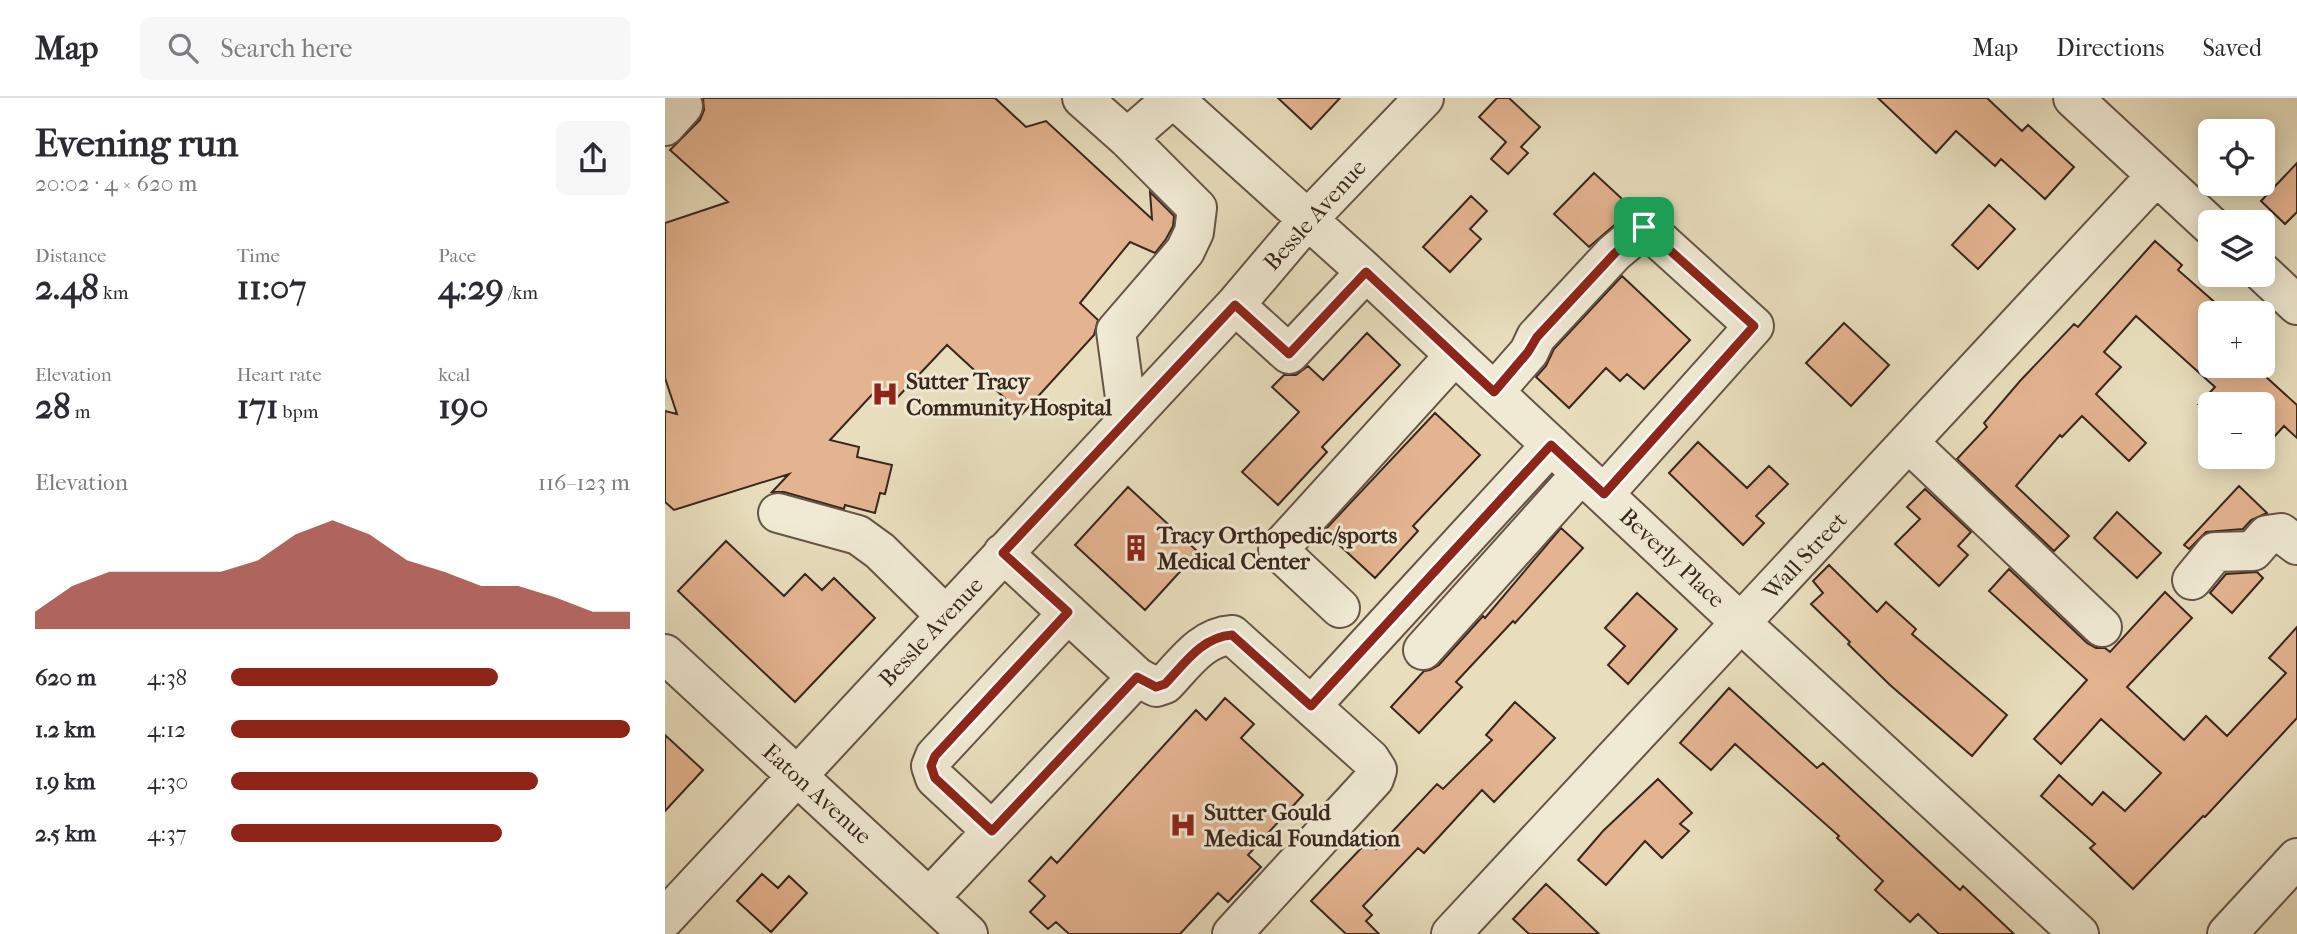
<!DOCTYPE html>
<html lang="en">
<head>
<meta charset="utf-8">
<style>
	:root { --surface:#fff; --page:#f7f7f7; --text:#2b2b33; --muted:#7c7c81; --line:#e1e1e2; --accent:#8f2418 }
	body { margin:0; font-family:"IM FELL French Canon",serif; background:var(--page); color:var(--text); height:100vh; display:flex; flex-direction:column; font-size:26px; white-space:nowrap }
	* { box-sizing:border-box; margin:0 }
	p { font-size:23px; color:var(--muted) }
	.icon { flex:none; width:38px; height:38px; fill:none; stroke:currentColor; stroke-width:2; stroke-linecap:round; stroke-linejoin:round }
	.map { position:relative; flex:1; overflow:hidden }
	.drawer { display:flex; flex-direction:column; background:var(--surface); width:665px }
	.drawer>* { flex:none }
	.buttons { position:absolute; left:1533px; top:21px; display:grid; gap:14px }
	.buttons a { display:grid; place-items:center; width:77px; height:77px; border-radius:10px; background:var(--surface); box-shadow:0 4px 18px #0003; font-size:35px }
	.pin { position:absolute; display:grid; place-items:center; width:60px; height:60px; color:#fff; margin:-30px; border-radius:14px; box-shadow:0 4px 10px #0006 }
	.round { display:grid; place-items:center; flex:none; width:74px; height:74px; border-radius:10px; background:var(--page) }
	.headline { display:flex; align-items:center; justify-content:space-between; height:119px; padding:0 35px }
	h1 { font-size:38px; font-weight:700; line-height:52px }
	.stats { display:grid; grid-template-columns:repeat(3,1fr); gap:10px; height:119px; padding:7px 35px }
	.stats div { display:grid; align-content:center }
	.stats b { font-size:35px; font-weight:700 }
	.stats small { font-size:19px; font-weight:400 }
	.stats p { font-size:19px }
	.chart { height:196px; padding:14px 35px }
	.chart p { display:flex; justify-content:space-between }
	.chart svg { width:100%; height:126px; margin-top:7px; fill:var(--accent); opacity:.7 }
	ul { padding:0 35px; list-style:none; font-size:23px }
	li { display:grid; grid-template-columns:112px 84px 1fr; align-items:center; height:52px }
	li i { height:18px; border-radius:9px; background:var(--accent) }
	header { display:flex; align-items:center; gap:42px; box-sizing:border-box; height:98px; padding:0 35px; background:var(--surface); border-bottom:2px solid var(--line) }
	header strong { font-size:33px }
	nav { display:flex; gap:38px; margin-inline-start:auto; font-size:24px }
	.search { width:490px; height:63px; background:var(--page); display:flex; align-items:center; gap:18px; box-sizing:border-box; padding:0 24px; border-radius:10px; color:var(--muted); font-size:26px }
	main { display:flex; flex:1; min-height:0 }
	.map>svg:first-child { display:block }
	.building { fill:#e4b490; stroke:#3a261e; stroke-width:2 }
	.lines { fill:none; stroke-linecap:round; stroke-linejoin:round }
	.minor-casing { stroke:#665446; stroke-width:42 }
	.minor { stroke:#f0ead4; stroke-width:38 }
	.route-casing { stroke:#fff; stroke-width:14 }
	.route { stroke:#8f2418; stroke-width:9 }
	.labels { text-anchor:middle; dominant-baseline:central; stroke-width:6; stroke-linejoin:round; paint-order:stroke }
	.street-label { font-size:23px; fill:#3a261e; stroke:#f0ead4 }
	.poi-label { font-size:23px; font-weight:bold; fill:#3a261e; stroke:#f0ead4; text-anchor:start }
</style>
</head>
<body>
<header>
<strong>Map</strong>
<div class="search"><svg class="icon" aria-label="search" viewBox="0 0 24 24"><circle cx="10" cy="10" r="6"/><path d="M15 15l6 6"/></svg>Search here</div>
<nav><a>Map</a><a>Directions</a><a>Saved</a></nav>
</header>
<main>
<section class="drawer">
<div class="headline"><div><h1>Evening run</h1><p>20:02 · 4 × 620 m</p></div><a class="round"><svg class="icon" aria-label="share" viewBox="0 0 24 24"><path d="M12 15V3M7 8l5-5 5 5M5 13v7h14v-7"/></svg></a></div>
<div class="stats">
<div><p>Distance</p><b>2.48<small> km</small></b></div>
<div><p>Time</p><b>11:07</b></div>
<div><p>Pace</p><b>4:29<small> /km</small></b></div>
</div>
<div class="stats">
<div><p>Elevation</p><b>28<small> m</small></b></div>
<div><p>Heart rate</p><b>171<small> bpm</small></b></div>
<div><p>kcal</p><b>190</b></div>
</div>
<div class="chart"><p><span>Elevation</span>116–123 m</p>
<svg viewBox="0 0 160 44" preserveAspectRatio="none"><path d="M0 44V38L10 29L20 24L30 24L40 24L50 24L60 20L70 11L80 6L90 11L100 20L110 24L120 29L130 29L140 33L150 38L160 38V44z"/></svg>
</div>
<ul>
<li><b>620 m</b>4:38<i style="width:67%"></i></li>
<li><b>1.2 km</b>4:12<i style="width:100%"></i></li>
<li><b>1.9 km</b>4:30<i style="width:77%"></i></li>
<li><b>2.5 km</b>4:37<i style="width:68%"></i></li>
</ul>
</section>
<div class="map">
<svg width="1632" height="836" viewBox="0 0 1632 836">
	<rect width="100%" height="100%" fill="#e8debd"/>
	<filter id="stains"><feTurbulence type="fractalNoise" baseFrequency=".00286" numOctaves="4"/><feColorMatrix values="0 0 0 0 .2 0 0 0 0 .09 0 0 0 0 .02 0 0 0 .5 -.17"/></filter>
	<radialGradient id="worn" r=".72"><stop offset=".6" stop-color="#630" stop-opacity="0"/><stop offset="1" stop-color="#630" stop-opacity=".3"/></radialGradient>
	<path class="building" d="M38 0H330L361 29 381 23 487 121 485 94 509 118 508 128 501 141 490 155 465 144 415 205 433 222 429 237 357 316 282 247 230 302 215 288 165 342 194 349 192 359 227 367 220 396 215 395 210 415 180 407 179 411 119 394H107L124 376 9 412 0 404V313L12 316 0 280V125L63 104 5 52 35 22 39 12Z
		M613 0H675L646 31Z
		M832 0H844L875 29 856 49 863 55 843 76 826 61 841 44 814 19Z
		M1213 0H1322L1357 33 1363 27 1409 69 1380 101 1336 61 1330 68 1291 33 1271 55Z
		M1632 65V114L1620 126 1596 103Z
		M929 75 968 111 924 149 889 116Z
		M806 98 822 113 805 131 816 141 785 174 758 149Z
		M1324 107 1350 131 1313 171 1287 147Z
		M1490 143 1517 167 1513 172 1562 215H1545V268H1589L1632 307V340L1619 328 1598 351V306H1534L1550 289 1471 218 1439 254 1456 269 1431 296 1481 345 1464 363 1417 318 1397 339 1395 337 1351 388 1404 438 1389 453 1292 361 1322 329 1319 325 1355 283 1409 226 1413 229Z
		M957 178 1025 242 979 291 962 276 955 283 941 270 904 310 871 279 881 268 889 251Z
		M1179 225 1224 267 1186 308 1141 265Z
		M702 235 735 267 657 349 662 354 613 407 577 374 634 314 607 289 619 277H631L643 268 658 282Z
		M770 315 815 357 748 428 753 433 710 480 659 433Z
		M1033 344 1082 390 1104 368 1123 386 1091 418 1099 425 1078 447 1004 375Z
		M1574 388 1602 415 1586 422 1578 431 1541 434 1524 451 1519 447Z
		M463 389 533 454 480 512 410 447Z
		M1260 391 1306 434 1293 448 1303 457 1274 488 1230 446 1255 421 1242 409Z
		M1452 414 1496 455 1472 480 1429 440Z
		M896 430 918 450 850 525 848 523 791 584 797 589 754 635 726 609 759 573 765 572 774 567 818 518 820 520Z
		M61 443 119 498 140 476 157 492 169 480 210 520 130 604 13 493Z
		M1164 467 1212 514 1221 504 1251 531 1247 536 1342 617 1307 658 1225 587 1183 546 1185 544 1146 506 1158 495 1148 483Z
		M1344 471 1422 545 1431 550H1440L1445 554 1500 494 1527 520 1462 589 1519 642 1541 618 1562 638 1621 575 1604 560 1632 529V620L1540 719 1538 718 1468 791 1425 750 1430 746 1376 698 1394 677 1427 707 1438 694 1460 713 1496 675 1436 621 1396 666 1369 641 1422 582 1324 493Z
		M1592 474 1598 480 1567 515 1545 495 1561 476Z
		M972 495 1012 531 963 586 943 567 960 548 940 530Z
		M1064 590 1152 670 1158 665 1295 792 1298 788 1349 836H1274L1253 816 1245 824 1210 792 1218 783 1172 740 1174 738 1070 646 1046 672 1015 645Z
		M560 600 589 626 576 640 638 697 583 757 596 769 563 804 553 795 515 836H404L391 824 383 831 365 814 380 798 364 783 386 759 392 765 531 612 541 622Z
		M850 604 890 640 829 704 817 692 759 755 753 750 698 808 707 817 701 823 714 836H681L646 803 703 743 711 751 772 686 778 691 827 642 821 637Z
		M0 637 38 672 0 713Z
		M993 681 1027 715 1015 726 1024 733 997 760 980 743 941 787 913 762 938 733Z
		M97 776 113 790 124 778 142 795 106 834 72 803Z
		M881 786 894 798 934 836H864L848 821Z"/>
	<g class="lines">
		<defs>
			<path id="minor" d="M417 0 462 40 507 1
				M508 0 701 174 1077 526 1414 836
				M1408 0 1545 127
				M0 28 18 8
				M462 40 532 110 529 134 520 153 451 233 463 322
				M1598 175 1632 207
				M570 207 624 256 701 174
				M829 294 864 254 871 239 949 155 980 129 1089 228 939 396
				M1244 345 1437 529
				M113 415 193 437 215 453 281 518
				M1527 482 1550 454 1588 453 1602 437 1616 435 1632 447
				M675 510 613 452 790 257
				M758 552 916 376
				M0 556 303 836
				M472 579 491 589 500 586C520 565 537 539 567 537L705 661 712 672 709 681 567 836
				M646 608 886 347
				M327 733 270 680 266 668 270 658 403 515
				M264 800 472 579 338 455
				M0 820 570 207 643 121 759 0
				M786 836 1491 78
				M1562 836 1632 760"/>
		</defs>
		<use href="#minor" class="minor-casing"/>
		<use href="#minor" class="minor"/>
	</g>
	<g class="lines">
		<defs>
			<path id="route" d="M979 129 1089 228 939 396 886 347 646 608 567 537C537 539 520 565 500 586L491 589 472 579 327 733 270 680 266 668 270 658 403 514 338 455 570 207 624 256 701 174 829 294 863 254 872 239 950 155Z"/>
		</defs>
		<use href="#route" class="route-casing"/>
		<use href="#route" class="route"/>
	</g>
	<defs>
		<symbol id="hospital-bare" viewBox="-9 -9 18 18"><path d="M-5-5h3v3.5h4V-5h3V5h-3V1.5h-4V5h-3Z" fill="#8f2418" stroke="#f0ead4" stroke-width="2.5" paint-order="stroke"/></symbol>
		<symbol id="building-bare" viewBox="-9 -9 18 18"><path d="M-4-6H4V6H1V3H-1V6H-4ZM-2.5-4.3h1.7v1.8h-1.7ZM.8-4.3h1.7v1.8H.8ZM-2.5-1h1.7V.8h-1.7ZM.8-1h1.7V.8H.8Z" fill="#8f2418" stroke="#f0ead4" stroke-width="2.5" paint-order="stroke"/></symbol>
	</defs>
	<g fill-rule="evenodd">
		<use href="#hospital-bare" x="201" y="277" width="38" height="38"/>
		<use href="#building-bare" x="452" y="431" width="38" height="38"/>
		<use href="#hospital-bare" x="499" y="708" width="38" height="38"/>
	</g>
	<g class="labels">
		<g class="street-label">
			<text transform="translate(650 117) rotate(-48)">Bessle Avenue</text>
			<text transform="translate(1140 458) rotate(-47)">Wall Street</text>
			<text transform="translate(1007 460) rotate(43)">Beverly Place</text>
			<text transform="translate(266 534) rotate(-47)">Bessle Avenue</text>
			<text transform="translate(152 696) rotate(42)">Eaton Avenue</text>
		</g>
		<g class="poi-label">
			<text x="241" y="283">Sutter Tracy<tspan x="241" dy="26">Community Hospital</tspan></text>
			<text x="492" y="437">Tracy Orthopedic/sports<tspan x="492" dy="26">Medical Center</tspan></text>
			<text x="539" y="714">Sutter Gould<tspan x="539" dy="26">Medical Foundation</tspan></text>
		</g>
	</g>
	<rect width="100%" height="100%" filter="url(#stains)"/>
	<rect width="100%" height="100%" fill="url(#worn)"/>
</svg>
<div class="buttons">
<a><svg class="icon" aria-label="locate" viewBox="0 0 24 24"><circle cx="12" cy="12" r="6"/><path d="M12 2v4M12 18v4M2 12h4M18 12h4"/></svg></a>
<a><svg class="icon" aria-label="layers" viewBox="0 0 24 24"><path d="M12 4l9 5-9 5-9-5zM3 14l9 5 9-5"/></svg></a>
<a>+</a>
<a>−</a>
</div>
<div class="pin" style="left:979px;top:129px;background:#1e9e55"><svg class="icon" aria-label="arrive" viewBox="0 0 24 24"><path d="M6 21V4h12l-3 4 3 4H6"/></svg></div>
</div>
</main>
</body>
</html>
